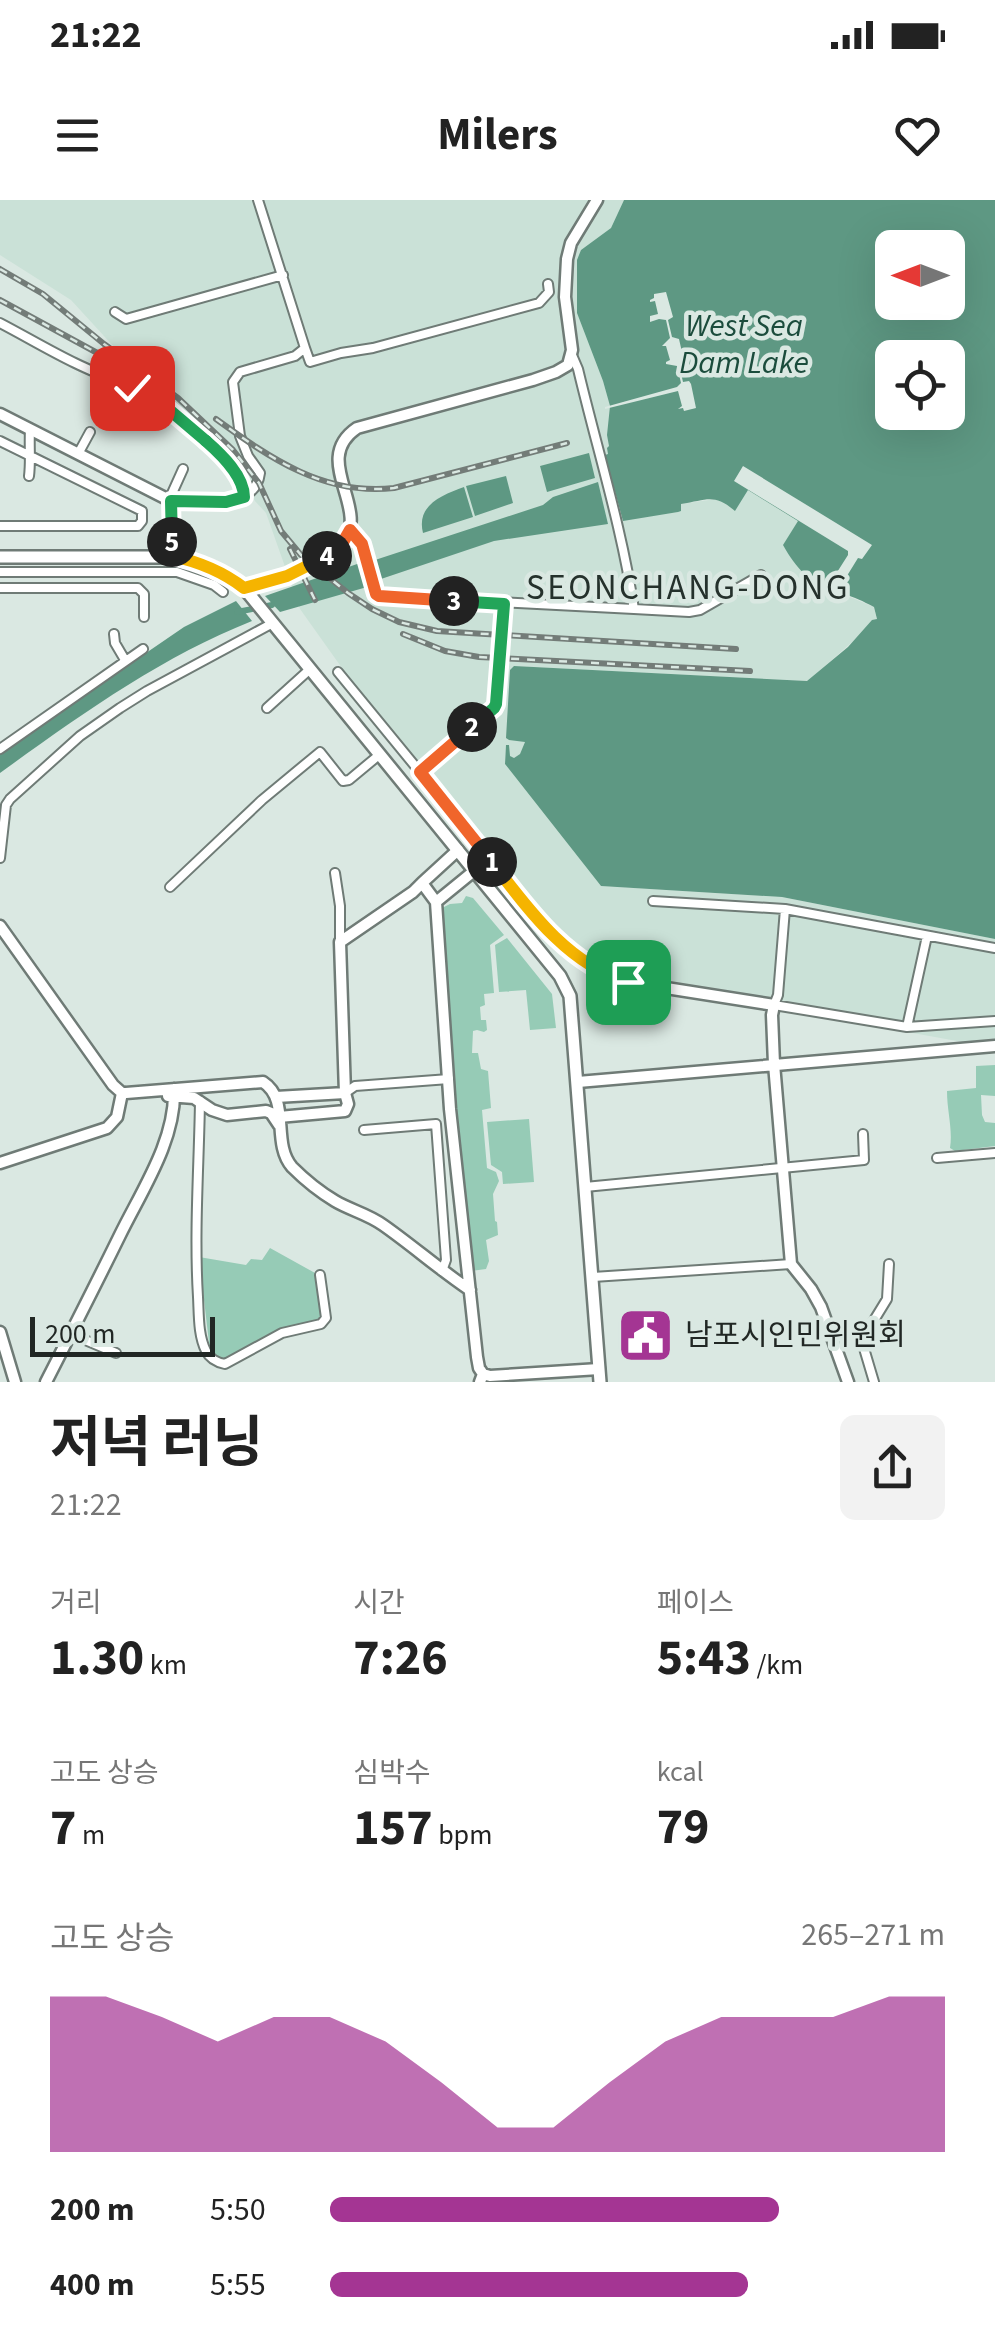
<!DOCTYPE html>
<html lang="ko">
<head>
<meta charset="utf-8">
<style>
	:root { --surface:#fff; --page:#f2f2f2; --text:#222; --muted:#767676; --accent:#a43593 }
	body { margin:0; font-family:"Source Sans 3","Noto Sans KR",sans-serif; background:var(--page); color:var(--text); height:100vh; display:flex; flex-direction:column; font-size:38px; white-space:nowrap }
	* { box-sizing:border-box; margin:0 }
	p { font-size:32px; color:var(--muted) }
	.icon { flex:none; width:55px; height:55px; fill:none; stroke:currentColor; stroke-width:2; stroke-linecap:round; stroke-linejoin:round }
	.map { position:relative; height:1182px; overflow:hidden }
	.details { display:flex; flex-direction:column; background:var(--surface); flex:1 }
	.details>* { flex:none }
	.needle { width:65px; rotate:270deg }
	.fabs { position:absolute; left:875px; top:30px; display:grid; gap:20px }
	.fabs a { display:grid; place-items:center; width:90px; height:90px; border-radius:15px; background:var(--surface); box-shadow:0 10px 40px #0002; font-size:50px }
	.scale { position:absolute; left:30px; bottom:25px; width:185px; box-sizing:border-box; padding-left:10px; border:5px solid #212724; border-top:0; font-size:28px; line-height:35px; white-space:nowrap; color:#212724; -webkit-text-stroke:8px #dae8e2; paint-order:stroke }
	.pin { position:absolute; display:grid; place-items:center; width:85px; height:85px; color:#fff; margin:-42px; border-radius:20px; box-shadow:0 5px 15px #0006 }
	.km { position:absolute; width:50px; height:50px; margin:-25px; border-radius:50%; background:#222; color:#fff; font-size:28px; line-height:50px; text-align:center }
	.round { display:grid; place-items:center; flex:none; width:105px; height:105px; border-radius:15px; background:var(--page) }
	.summary { display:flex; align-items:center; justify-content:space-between; height:170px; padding:0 50px }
	h1 { font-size:55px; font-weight:700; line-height:75px }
	.figures { display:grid; grid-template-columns:repeat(3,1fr); gap:15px; height:170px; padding:10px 50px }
	.figures div { display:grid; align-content:center }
	.figures b { font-size:50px; font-weight:700 }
	.figures small { font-size:28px; font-weight:400 }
	.figures p { font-size:28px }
	.chart { height:280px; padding:20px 50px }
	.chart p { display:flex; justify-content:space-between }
	.chart svg { width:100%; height:180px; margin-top:10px; fill:var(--accent); opacity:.7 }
	ul { padding:0 50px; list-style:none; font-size:32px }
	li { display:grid; grid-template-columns:160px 120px 1fr; align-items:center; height:75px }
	li i { height:25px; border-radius:12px; background:var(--accent) }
	.status { display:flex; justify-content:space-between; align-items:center; height:70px; padding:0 50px; background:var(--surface); direction:ltr }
	.status svg { height:28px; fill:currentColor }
	header { display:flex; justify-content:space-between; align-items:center; height:130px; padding:0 50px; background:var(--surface); font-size:45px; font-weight:700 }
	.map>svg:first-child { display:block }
	.built { fill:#cae1d7 }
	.green { fill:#96cbb6 }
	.water { fill:#5e9883; fill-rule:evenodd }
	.pier { fill:#dae8e2 }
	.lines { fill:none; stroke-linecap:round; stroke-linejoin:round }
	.canal { stroke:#5e9883; stroke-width:6 }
	.street-casing { stroke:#6f7b76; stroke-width:12 }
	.secondary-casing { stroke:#6f7b76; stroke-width:15 }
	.primary-casing { stroke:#6f7b76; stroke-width:16 }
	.street { stroke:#fff; stroke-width:8 }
	.secondary { stroke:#fff; stroke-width:10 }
	.primary { stroke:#fff; stroke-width:11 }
	.rail-casing { stroke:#737c78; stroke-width:6 }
	.rail { stroke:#dae8e2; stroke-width:2.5; stroke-dasharray:8; stroke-linecap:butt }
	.split-1-casing { stroke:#fff; stroke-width:20 }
	.split-2-casing { stroke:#fff; stroke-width:20 }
	.split-3-casing { stroke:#fff; stroke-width:20 }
	.split-4-casing { stroke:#fff; stroke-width:20 }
	.split-5-casing { stroke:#fff; stroke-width:20 }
	.split-6-casing { stroke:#fff; stroke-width:20 }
	.split-7-casing { stroke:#fff; stroke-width:20 }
	.split-1 { stroke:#f5b400; stroke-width:12 }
	.split-2 { stroke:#f0652b; stroke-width:12 }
	.split-3 { stroke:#22a559; stroke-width:12 }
	.split-4 { stroke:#f0652b; stroke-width:12 }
	.split-5 { stroke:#f5b400; stroke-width:12 }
	.split-6 { stroke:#22a559; stroke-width:12 }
	.split-7 { stroke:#22a559; stroke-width:12 }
	.labels { text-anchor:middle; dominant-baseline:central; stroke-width:9; stroke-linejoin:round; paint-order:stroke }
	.poi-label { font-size:30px; fill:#212724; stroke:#dae8e2; text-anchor:start }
	.water-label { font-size:32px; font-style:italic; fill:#1b4c3c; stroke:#dae8e2 }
	.quarter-label { font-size:35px; letter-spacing:2.5px; fill:#25312c; stroke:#dae8e2 }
</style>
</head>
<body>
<div class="status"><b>21:22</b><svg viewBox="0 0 49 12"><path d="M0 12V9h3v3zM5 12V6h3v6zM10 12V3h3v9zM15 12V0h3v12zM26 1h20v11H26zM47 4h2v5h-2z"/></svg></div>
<header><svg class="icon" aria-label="menu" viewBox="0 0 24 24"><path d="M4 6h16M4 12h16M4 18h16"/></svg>Milers<svg class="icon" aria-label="heart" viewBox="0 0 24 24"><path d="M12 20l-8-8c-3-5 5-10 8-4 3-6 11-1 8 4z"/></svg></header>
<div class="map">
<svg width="995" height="1182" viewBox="0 0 995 1182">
	<rect width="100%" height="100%" fill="#dae8e2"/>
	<path class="built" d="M0 0H624L611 28 581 50 577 69V113L603 181 610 206 609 254 623 320 678 312 681 304 716 299 723 300 747 289 799 321 814 382 874 407 877 420 808 481 514 466 525 542 520 554 514 558 510 557 506 545 505 564 601 686 782 697 995 739V848L607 777 562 746 421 579 300 409 266 313 71 100 0 55Z"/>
	<path class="green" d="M466 696 473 698 504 735 490 745 494 793 484 794 485 805 480 807 481 820H486L487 830 484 832 477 830 473 831 472 853H478L481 869 488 871 491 908 482 910 487 968 496 972 499 981 493 994 495 1021 497 1022 498 1035 486 1040 489 1061 486 1069 471 1071 453 909 438 710 450 704 462 703Z
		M507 738 552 794 556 828 530 830 526 790 499 792 495 745Z
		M995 865V896L981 895 982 915 985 922 995 923V946L955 951 950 948C953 930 947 911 947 891L976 888V866Z
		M529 919 534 982 503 984 502 972 491 965 487 922Z
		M270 1048 315 1073 321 1118 313 1123 285 1128 224 1161 218 1160 210 1151 199 1057 246 1065 251 1059 262 1060Z"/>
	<path class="water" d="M624 0H995V739L782 697 601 686 505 564 506 545H509L510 556 514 558 520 554 525 542 509 540 506 538 510 470 514 466 807 481 848 447 872 420 877 419 874 407C831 383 811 395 783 345L798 321 748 290 735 311C714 293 707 300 681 304V311L678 312 623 321 605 255 608 254 607 248 609 246 607 235 610 206 603 181 577 113V60L581 50 611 28ZM892 48H948V102H892ZM892 158H948V212H892Z
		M589 253 595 278 547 292 540 266Z
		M506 276 513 303 475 316 466 286Z
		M598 282 608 324 494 341 378 380 372 361 543 305 553 297Z
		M464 287 473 317 423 333C416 305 442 295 464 287Z
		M360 363 367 387 280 412 265 396Z
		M236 401 252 421C161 457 79 516 0 573V553L184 427Z"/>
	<path class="pier" d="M666 92 673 117 668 120 672 137 679 139 684 161 679 165 683 182 689 181 691 184 696 208 684 211 683 208 678 209 682 206 678 191 605 209V207L677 187 681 183 677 166 666 164V162L670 160 666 146H662L670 138 666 120 659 119 650 122V116L658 114 655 101 650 102V100L654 98V94Z
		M743 266 872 345 862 359 858 358 837 392 827 388 848 355V351L734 281Z"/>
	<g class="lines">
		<path class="canal" d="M237 412 272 405"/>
		<defs>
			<path id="street" d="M115 112 126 119 283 75
				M0 123C25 136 50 151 75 163 105 178 138 187 165 207 187 222 246 269 244 297
				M305 148 310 162 341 153 373 148 539 103 549 92 548 84
				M572 155 578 169C597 249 622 328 634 409L689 412 700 410 761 375
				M0 241 142 311V321L138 326H0
				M78 254 90 232
				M29 276C31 260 29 246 30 230
				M169 300 183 269
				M171 301C199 302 255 312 260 273L248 256 240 236 233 182 240 172 295 156 305 148 258 0
				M350 330 362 344 376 393 379 396 634 409
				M0 372H177L214 385 223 392
				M0 388H138L144 394V417
				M114 434 115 443 125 460
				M338 472 420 572 494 509 504 404
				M267 508 309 470
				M0 549 143 449
				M0 658 6 605 10 599 80 536 120 508 147 491 271 424
				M335 673 340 706V742
				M170 687 262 600 320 552 343 581 349 580 379 555
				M653 701 785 709 995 748
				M785 709 778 795 774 805 907 827 995 821
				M907 827 927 736
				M345 893 355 886 449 879
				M200 901C199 966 194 1032 198 1097 199 1115 198 1135 206 1151 210 1159 216 1162 225 1164L282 1133 321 1124 326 1118 320 1075
				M364 930 436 924 446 1060 442 1071
				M937 958 995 953
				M585 987 864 960 863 934
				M593 1077 791 1064
				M71 1134 116 1153
				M874 1182 863 1145 865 1135 887 1099 889 1064"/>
			<path id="secondary" d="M0 214 171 301 172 357
				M245 389C275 380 323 369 343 343 371 308 310 260 357 228L533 180 556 172 568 165 572 150 565 97 567 59 571 43 597 0
				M420 572C443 601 466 629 488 658 526 706 566 764 628 782L774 805 772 815 774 864 791 1064 811 1089 821 1107 848 1182
				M458 650 422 683 436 702 474 671
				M436 702 450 909 477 1157 479 1168 483 1174 480 1182
				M0 726 113 885 122 893
				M578 882 995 846
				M126 893 263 882C291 900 271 943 292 967 304 979 320 992 335 1001 350 1010 368 1014 383 1025 413 1046 440 1070 470 1090
				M168 896 194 898 212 910 227 915 266 911 271 913 279 925
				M276 897 345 893
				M279 917 345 911 348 904 345 893 340 742 413 692 422 683
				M0 963 107 928 117 917 122 893H125
				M0 1132 15 1182
				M483 1174 490 1176 599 1169
				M46 1182C71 1133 96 1084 120 1035 142 990 176 940 174 889"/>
			<path id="primary" d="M0 357H172L191 360 213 368 245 389 560 776 570 796 600 1182"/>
		</defs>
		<use href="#street" class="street-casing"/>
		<use href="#secondary" class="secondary-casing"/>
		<use href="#primary" class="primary-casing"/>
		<use href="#street" class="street"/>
		<use href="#secondary" class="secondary"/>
		<use href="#primary" class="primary"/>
		<defs>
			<path id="rail" d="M0 69 43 94 104 144 178 198 233 250 259 283 281 331 301 355 348 393 372 409 399 422 437 431 736 449
				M0 100 101 155
				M216 219C270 258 324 296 394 288L567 243
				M290 349 315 400
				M403 434 445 451 479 457 750 471"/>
		</defs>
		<use href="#rail" class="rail-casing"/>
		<use href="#rail" class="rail"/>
	</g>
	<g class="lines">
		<defs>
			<path id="split-1" d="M492 662C528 709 568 765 628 782"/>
			<path id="split-2" d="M472 527 420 572 492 662"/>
			<path id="split-3" d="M454 401 504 404 496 504 494 508 472 527"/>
			<path id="split-4" d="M327 356 342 344 350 330 362 344 376 394 379 396 454 401"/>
			<path id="split-5" d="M172 342V356C200 362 222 371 244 388L287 376 327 356"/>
			<path id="split-6" d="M172 342 171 301 226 302 244 297C244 276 222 255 206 241"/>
			<path id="split-7" d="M132 188 166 207 206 241"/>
		</defs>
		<use href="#split-1" class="split-1-casing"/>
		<use href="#split-2" class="split-2-casing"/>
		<use href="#split-3" class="split-3-casing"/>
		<use href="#split-4" class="split-4-casing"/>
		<use href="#split-5" class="split-5-casing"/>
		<use href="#split-6" class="split-6-casing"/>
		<use href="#split-7" class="split-7-casing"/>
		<use href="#split-1" class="split-1"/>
		<use href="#split-2" class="split-2"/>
		<use href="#split-3" class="split-3"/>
		<use href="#split-4" class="split-4"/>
		<use href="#split-5" class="split-5"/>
		<use href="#split-6" class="split-6"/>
		<use href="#split-7" class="split-7"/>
	</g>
	<defs>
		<symbol id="civic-square" viewBox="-11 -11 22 22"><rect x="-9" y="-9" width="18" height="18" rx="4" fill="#a43593" stroke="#dae8e2"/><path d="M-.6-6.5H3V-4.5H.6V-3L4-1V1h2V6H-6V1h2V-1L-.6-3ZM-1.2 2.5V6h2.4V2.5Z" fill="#fff"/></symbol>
	</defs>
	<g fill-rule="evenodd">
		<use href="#civic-square" x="614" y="1104" width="63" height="63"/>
	</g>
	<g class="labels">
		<g class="poi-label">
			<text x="685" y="1135">남포시인민위원회</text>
		</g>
		<g class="water-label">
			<text x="744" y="126">West Sea<tspan x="744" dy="37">Dam Lake</tspan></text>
		</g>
		<g class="quarter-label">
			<text x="688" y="388">SEONCHANG-DONG</text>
		</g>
	</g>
</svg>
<div class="fabs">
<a><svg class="needle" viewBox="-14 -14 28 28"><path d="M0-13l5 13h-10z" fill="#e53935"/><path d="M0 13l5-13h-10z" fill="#767676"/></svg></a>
<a><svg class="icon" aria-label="locate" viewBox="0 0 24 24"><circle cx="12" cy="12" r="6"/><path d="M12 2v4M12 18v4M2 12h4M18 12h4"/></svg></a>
</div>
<div class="scale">200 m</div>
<div class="pin" style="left:628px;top:782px;background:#1e9e55"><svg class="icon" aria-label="arrive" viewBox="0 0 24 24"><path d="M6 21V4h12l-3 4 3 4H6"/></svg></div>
<div class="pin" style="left:132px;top:188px;background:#d93025"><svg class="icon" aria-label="check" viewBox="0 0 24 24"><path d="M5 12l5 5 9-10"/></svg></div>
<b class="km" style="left:492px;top:662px">1</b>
<b class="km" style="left:472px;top:527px">2</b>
<b class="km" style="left:454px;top:401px">3</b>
<b class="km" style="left:327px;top:356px">4</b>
<b class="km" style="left:172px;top:342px">5</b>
</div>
<section class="details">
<div class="summary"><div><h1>저녁 러닝</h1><p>21:22</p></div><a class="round"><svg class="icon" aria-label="share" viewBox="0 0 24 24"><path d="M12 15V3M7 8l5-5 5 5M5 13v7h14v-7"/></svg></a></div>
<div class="figures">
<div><p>거리</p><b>1.30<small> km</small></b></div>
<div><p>시간</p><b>7:26</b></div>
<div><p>페이스</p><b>5:43<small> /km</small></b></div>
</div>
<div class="figures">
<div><p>고도 상승</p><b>7<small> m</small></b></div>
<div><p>심박수</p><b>157<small> bpm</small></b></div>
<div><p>kcal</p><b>79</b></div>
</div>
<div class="chart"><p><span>고도 상승</span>265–271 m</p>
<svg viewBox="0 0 160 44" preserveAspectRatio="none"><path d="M0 44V6L10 6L20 11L30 17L40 11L50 11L60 17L70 27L80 38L90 38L100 27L110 17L120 11L130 11L140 11L150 6L160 6V44z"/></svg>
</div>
<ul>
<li><b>200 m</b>5:50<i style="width:73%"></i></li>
<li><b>400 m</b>5:55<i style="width:68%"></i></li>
</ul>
</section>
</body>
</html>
